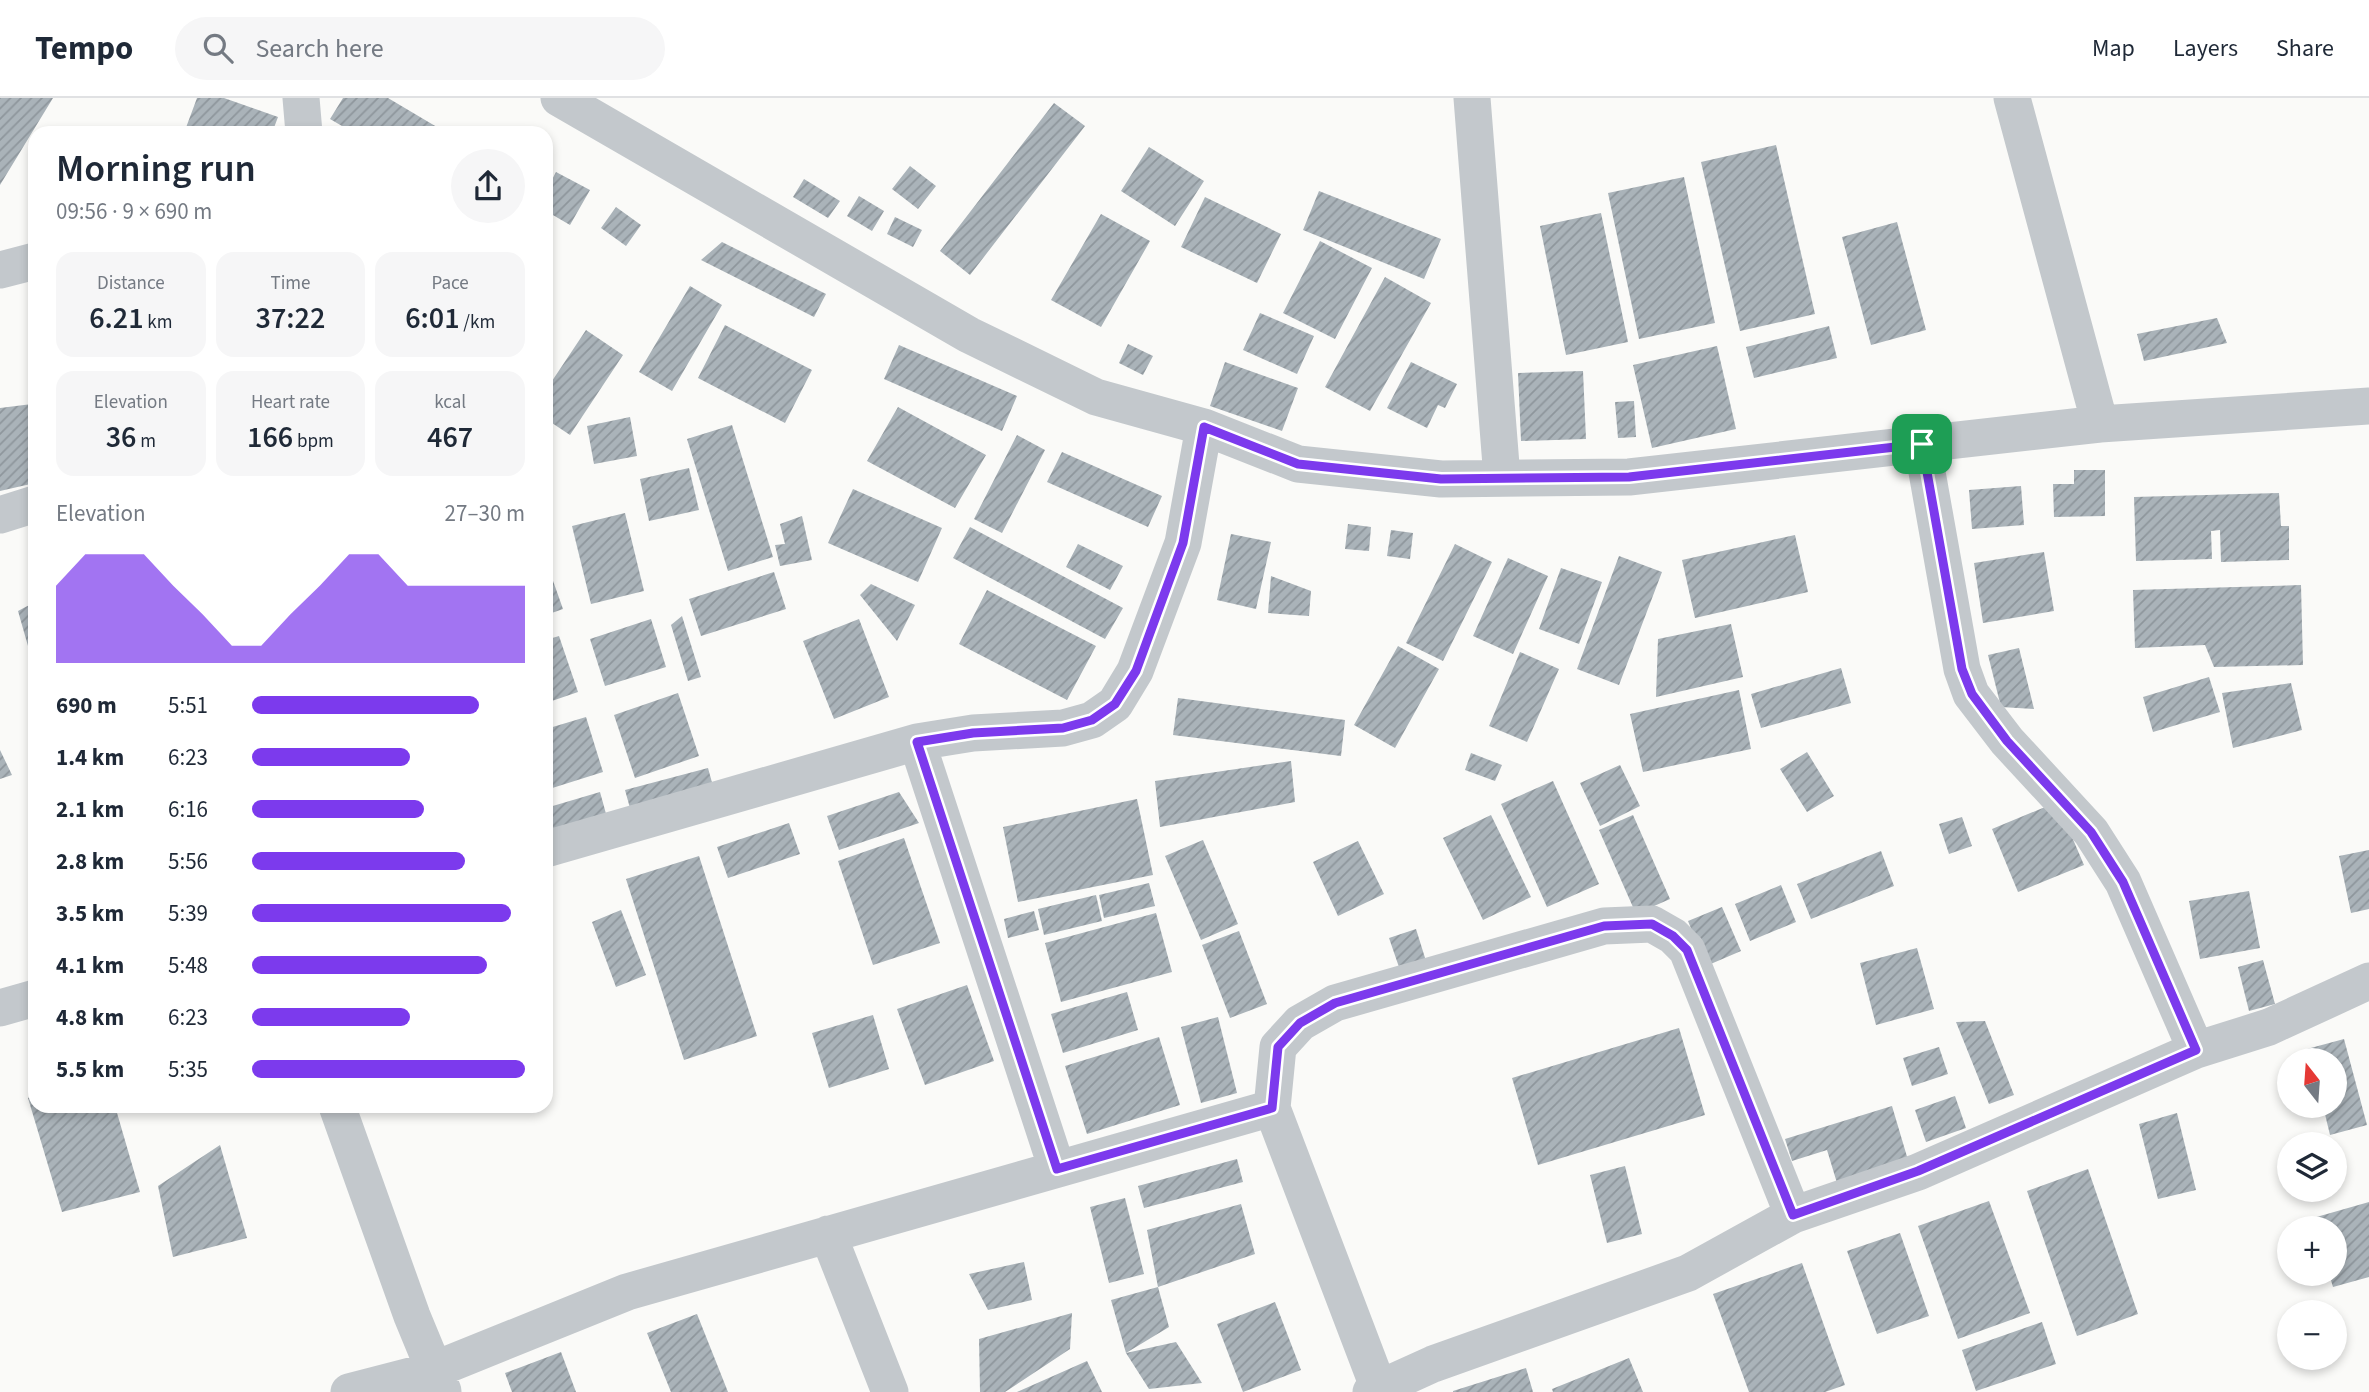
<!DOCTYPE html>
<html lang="en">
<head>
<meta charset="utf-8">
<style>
	:root { --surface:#fff; --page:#f6f6f7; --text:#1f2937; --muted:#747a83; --line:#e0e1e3; --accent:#7c3aed }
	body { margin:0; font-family:"Source Sans 3",sans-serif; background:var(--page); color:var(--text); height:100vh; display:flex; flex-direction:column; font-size:26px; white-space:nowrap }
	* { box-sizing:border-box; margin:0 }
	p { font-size:23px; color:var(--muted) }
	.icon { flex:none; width:38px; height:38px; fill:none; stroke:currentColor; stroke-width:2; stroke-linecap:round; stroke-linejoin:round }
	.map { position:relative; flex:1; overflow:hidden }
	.details { position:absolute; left:28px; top:28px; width:525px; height:987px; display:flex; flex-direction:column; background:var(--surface); border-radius:21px; box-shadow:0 4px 10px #0003 }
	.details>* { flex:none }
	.needle { width:46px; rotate:343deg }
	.fabs { position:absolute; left:2277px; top:950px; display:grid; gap:14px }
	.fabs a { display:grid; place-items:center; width:70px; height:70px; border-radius:50%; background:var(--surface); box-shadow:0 4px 10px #0003; font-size:35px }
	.pin { position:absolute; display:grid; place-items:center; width:60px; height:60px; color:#fff; margin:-30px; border-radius:14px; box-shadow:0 4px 10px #0006 }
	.round { display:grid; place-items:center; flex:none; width:74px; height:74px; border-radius:37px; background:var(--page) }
	.headline { display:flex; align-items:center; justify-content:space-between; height:119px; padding:0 28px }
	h1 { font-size:38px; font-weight:600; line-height:52px }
	.figures { display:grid; grid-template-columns:repeat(3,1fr); gap:10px; height:119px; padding:7px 28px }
	.figures div { display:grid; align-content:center; border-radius:18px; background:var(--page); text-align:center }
	.figures b { font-size:30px; font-weight:600 }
	.figures small { font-size:19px; font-weight:400 }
	.figures p { font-size:19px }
	.chart { height:196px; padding:14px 28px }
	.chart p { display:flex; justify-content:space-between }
	.chart svg { width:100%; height:126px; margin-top:7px; fill:var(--accent); opacity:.7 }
	ul { padding:0 28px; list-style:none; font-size:23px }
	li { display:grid; grid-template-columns:112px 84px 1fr; align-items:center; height:52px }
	li i { height:18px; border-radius:9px; background:var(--accent) }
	header { display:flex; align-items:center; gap:42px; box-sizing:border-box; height:98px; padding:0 35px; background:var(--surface); border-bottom:2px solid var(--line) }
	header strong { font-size:33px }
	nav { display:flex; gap:38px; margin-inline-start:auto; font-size:24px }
	.search { width:490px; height:63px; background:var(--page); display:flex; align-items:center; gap:18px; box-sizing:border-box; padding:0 24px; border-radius:38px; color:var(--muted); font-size:26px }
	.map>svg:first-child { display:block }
	.building { fill:url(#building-hatch) }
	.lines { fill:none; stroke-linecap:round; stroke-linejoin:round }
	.minor { stroke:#c3c8cc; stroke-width:37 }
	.route-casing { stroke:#fff; stroke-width:14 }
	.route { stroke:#7c3aed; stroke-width:9 }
</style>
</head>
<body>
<header>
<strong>Tempo</strong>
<div class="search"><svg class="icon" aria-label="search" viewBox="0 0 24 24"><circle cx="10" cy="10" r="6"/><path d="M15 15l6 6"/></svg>Search here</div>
<nav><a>Map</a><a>Layers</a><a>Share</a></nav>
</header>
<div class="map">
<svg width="2369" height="1294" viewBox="0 0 2369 1294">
	<defs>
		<pattern id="building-hatch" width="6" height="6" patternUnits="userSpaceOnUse" patternTransform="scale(1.75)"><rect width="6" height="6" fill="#aab3b9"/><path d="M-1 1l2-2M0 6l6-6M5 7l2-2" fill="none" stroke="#8e969c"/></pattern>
	</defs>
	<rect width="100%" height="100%" fill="#fafaf8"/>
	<path class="building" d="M0 0H53L0 87Z
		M197 0H224L278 19 272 35H184Z
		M343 0H388L447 35H354L330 21Z
		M1054 5 1085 28 970 177 940 153Z
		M1776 47 1815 216 1740 233 1701 64Z
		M1149 49 1204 83 1175 128 1121 93Z
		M910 68 936 88 918 111 892 91Z
		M556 74 590 92 570 127 546 113V93Z
		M1684 79 1715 225 1639 241 1608 95Z
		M804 81 840 103 828 120 793 99Z
		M1319 93 1441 141 1424 181 1303 132Z
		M859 98 884 113 872 133 847 118Z
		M1205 99 1281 136 1257 185 1181 149Z
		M616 109 641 127 626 148 601 130Z
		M1601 115 1628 244 1566 257 1540 128Z
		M1101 116 1150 143 1101 229 1051 202Z
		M895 119 922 132 913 149 887 136Z
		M1897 124 1926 232 1871 247 1842 139Z
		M1320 143 1372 170 1335 241 1283 215Z
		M722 144 826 196 814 219 701 162Z
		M1385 179 1431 205 1370 313 1325 289Z
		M690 188 722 207 672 293 639 274Z
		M1260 215 1314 238 1297 276 1243 252Z
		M2217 220 2227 245 2144 263 2137 236Z
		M725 227 812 272 785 325 698 280Z
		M1829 228 1837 260 1754 280 1746 249Z
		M586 232 623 257 570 337 546 321V292Z
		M1128 246 1153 258 1143 277 1119 265Z
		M899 247 1017 298 1002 333 884 281Z
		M1717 248 1736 331 1652 350 1633 267Z
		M1225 264 1298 290 1282 333 1210 308Z
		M1411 264 1457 286 1445 310 1438 307 1427 330 1387 310Z
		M1583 273 1586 341 1521 343 1518 275Z
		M33 280H35V315L32 316 35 385 0 393V310L32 306Z
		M1634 303 1636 339 1618 340 1615 304Z
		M898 309 986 357 955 410 867 363Z
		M630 319 637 358 594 366 587 328Z
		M732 327 773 459 728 473 687 341Z
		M1017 337 1045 352 1002 435 974 421Z
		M1062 354 1162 398 1148 429 1047 384Z
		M689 370 699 412 649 423 640 381Z
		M2074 372H2105V418L2054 419 2053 386H2074Z
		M2021 388 2024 427 1972 431 1969 392Z
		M853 391 942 430 918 484 828 445Z
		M2279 395 2281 428H2289V462L2221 464 2220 432 2211 433 2212 461 2136 463 2134 399Z
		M625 415 644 493 591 506 572 428Z
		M802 418 812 462 780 468 775 447 785 446 780 426Z
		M1348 426 1371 429 1369 453 1345 451Z
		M970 429 1123 510 1105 541 953 460Z
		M1391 432 1413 435 1410 461 1387 458Z
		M1231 436 1271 444 1256 511 1217 502Z
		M1795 437 1808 494 1695 520 1682 462Z
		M1078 446 1123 468 1110 492 1066 469Z
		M1455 446 1492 464 1443 563 1406 545Z
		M2044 454 2054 513 1983 525 1974 465Z
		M1619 458 1662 474 1619 587 1577 571Z
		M1508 460 1548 478 1513 556 1473 538Z
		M546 463 563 511 546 517Z
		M1561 470 1602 484 1579 546 1539 531Z
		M774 474 786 511 701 538 689 501Z
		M1271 478 1311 493 1309 518 1268 515Z
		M871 486 915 507 897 543 860 497Z
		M2301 487 2303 567 2214 569 2205 547 2135 550 2133 492Z
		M987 492 1096 548 1067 602 959 546Z
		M35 504V568L34 569 18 513Z
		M682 518 701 579 688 583 671 527Z
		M651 521 666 569 605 588 590 541Z
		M859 521 889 599 834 621 803 543Z
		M1731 526 1743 579 1656 599 1658 541Z
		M559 538 578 594 546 605V542Z
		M1398 548 1439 571 1395 650 1354 627Z
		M2019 550 2034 611 2001 609 1988 557Z
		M1520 554 1559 571 1527 644 1489 628Z
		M1841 570 1851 605 1761 630 1751 596Z
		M2209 579 2220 614 2153 634 2143 599Z
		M2291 585 2302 632 2233 650 2222 595Z
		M1739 592 1751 651 1643 674 1630 616Z
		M678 595 699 658 635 680 614 617Z
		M1178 600 1345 622 1341 658 1173 637Z
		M586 619 603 674 546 692V631Z
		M0 652 12 677 0 681Z
		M1807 654 1834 698 1807 714 1780 671Z
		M1471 655 1502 667 1495 683 1465 672Z
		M1291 663 1295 704 1160 729 1155 683Z
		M1620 667 1640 708 1600 728 1580 685Z
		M708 670 716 699 633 721 625 692Z
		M1553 683 1599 786 1547 809 1501 706Z
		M600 694 608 723 546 741V710Z
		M899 694 919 725 839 752 827 718Z
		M1137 701 1153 777 1018 804 1003 729Z
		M2057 704 2084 767 2018 794 1992 731Z
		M1491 717 1531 799 1483 822 1443 740Z
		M1633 717 1670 801 1636 816 1599 732Z
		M1962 719 1972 748 1949 756 1939 726Z
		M789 725 800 756 728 780 717 749Z
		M904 740 940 845 873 867 838 763Z
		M1203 742 1238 826 1201 842 1165 758Z
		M1358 743 1384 796 1338 818 1313 764Z
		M2369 752V811L2351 815 2339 758Z
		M1881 753 1894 788 1811 821 1797 786Z
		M699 758 757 938 684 962 626 781Z
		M1149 785 1155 808 1104 820 1099 797Z
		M1781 787 1796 824 1750 843 1735 806Z
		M2249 793 2260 850 2200 861 2189 803Z
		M1096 797 1102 823 1044 837 1038 811Z
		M1722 809 1741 853 1706 868 1688 823Z
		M621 812 646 877 616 889 592 824Z
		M1034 813 1039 832 1008 840 1004 821Z
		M1156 815 1172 874 1061 904 1045 845Z
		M1416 831 1426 863 1400 872 1389 840Z
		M1239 833 1267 906 1230 920 1202 847Z
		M1917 850 1934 911 1876 927 1860 865Z
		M2263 862 2275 906 2249 913 2238 869Z
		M967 887 994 963 925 987 897 911Z
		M1127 894 1138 932 1063 955 1051 916Z
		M873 917 889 971 829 990 812 935Z
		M1218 919 1237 995 1201 1005 1181 929Z
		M1985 923 2014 997 1989 1006 1956 924Z
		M1679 930 1705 1017 1538 1067 1512 980Z
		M1159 939 1180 1007 1087 1036 1065 968Z
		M2344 941 2367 1027 2330 1037 2323 1008H2334V962H2311L2307 951Z
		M1939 949 1948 976 1912 988 1903 960Z
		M35 996V1008H115L140 1094 62 1114 28 1000Z
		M1955 998 1966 1030 1926 1044 1915 1012Z
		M1892 1008 1908 1062 1837 1085 1827 1052 1792 1063 1785 1041Z
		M2177 1015 2196 1092 2158 1101 2139 1026Z
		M220 1047 247 1140 173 1159 158 1088Z
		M1237 1061 1243 1084 1144 1110 1138 1088Z
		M1625 1068 1642 1136 1607 1145 1590 1077Z
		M2088 1071 2138 1216 2077 1238 2027 1093Z
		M1125 1100 1144 1176 1109 1185 1090 1109Z
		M1989 1103 2030 1215 1958 1241 1918 1128Z
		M2369 1104V1179L2333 1189 2329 1176H2334V1130H2316L2313 1120Z
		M1241 1106 1255 1156 1158 1189 1147 1132Z
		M1900 1135 1929 1218 1877 1236 1847 1153Z
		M1024 1164 1032 1202 988 1212 969 1176Z
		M1802 1165 1845 1287 1825 1294H1749L1713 1196Z
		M1158 1189 1169 1229 1126 1255 1111 1202Z
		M1275 1204 1301 1272 1243 1294 1217 1226Z
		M1072 1215 1070 1251 1005 1294H980L979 1241Z
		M697 1216 728 1294H671L647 1235Z
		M2042 1224 2056 1266 1976 1293 1962 1252Z
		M1176 1244 1202 1285 1149 1291 1126 1255Z
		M561 1254 576 1294H512L505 1275Z
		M1629 1260 1643 1294H1553L1552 1291Z
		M1087 1263 1102 1294H1017Z
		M1526 1270 1533 1294H1453V1293Z"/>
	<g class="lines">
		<path class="minor" d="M301 0 304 35
			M559 0 969 237 1096 299 1204 329 1298 366 1441 381 1629 379 2100 326 2369 308
			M1472 0 1502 380
			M2012 0 2100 326
			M0 172 35 163
			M1922 346 1962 571 1971 596 2007 643 2091 734 2123 784 2196 952
			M0 417 35 406
			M917 644 1057 1071
			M546 751 917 644 973 635 1063 630 1092 622 1115 606 1135 573 1183 445 1204 329
			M0 910 35 900
			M337 1008 412 1218 443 1293
			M828 1136 890 1294
			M1379 1291 1272 1010 1278 949 1300 925 1335 905 1604 828 1652 826 1673 838 1687 852 1793 1117
			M349 1294 434 1272 627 1194 1272 1010
			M1371 1294 1433 1266 1688 1175 1793 1117 1918 1074 2196 952 2269 929 2369 883"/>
	</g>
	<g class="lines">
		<defs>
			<path id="route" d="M1204 329 1298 366 1441 381 1629 379 1922 346 1962 571 1972 596 2007 643 2091 734 2123 784 2196 952 1918 1073 1793 1117 1687 852 1673 838 1652 826 1604 828 1335 905 1300 925 1278 949 1272 1010 1057 1071 917 644 973 635 1063 630 1092 622 1115 606 1136 573 1183 445Z"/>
		</defs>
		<use href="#route" class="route-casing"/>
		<use href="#route" class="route"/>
	</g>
</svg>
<div class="fabs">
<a><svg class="needle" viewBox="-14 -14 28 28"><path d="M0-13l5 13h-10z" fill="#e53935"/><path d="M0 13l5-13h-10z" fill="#747a83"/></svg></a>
<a><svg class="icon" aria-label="layers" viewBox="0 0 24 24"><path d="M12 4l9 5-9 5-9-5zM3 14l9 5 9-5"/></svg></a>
<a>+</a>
<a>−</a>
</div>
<div class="pin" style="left:1922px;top:346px;background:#1e9e55"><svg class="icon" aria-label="arrive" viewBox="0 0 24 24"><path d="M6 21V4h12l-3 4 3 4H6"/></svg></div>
<section class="details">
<div class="headline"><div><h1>Morning run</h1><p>09:56 · 9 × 690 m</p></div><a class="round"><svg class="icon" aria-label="share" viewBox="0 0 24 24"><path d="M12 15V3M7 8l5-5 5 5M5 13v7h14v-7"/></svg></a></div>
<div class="figures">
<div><p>Distance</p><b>6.21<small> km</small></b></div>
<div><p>Time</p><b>37:22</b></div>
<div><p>Pace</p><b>6:01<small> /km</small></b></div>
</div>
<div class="figures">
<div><p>Elevation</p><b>36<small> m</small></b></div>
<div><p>Heart rate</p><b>166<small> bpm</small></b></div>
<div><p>kcal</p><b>467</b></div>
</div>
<div class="chart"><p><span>Elevation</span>27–30 m</p>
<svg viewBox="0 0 160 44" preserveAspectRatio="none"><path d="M0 44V17L10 6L20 6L30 6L40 17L50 27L60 38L70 38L80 27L90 17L100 6L110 6L120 17L130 17L140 17L150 17L160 17V44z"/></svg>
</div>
<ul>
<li><b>690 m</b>5:51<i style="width:83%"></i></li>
<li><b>1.4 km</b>6:23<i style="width:58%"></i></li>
<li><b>2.1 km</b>6:16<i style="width:63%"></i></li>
<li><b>2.8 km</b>5:56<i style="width:78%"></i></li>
<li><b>3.5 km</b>5:39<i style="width:95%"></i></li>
<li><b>4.1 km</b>5:48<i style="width:86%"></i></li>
<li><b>4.8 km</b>6:23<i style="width:58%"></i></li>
<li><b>5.5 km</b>5:35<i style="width:100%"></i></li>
</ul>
</section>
</div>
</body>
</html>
